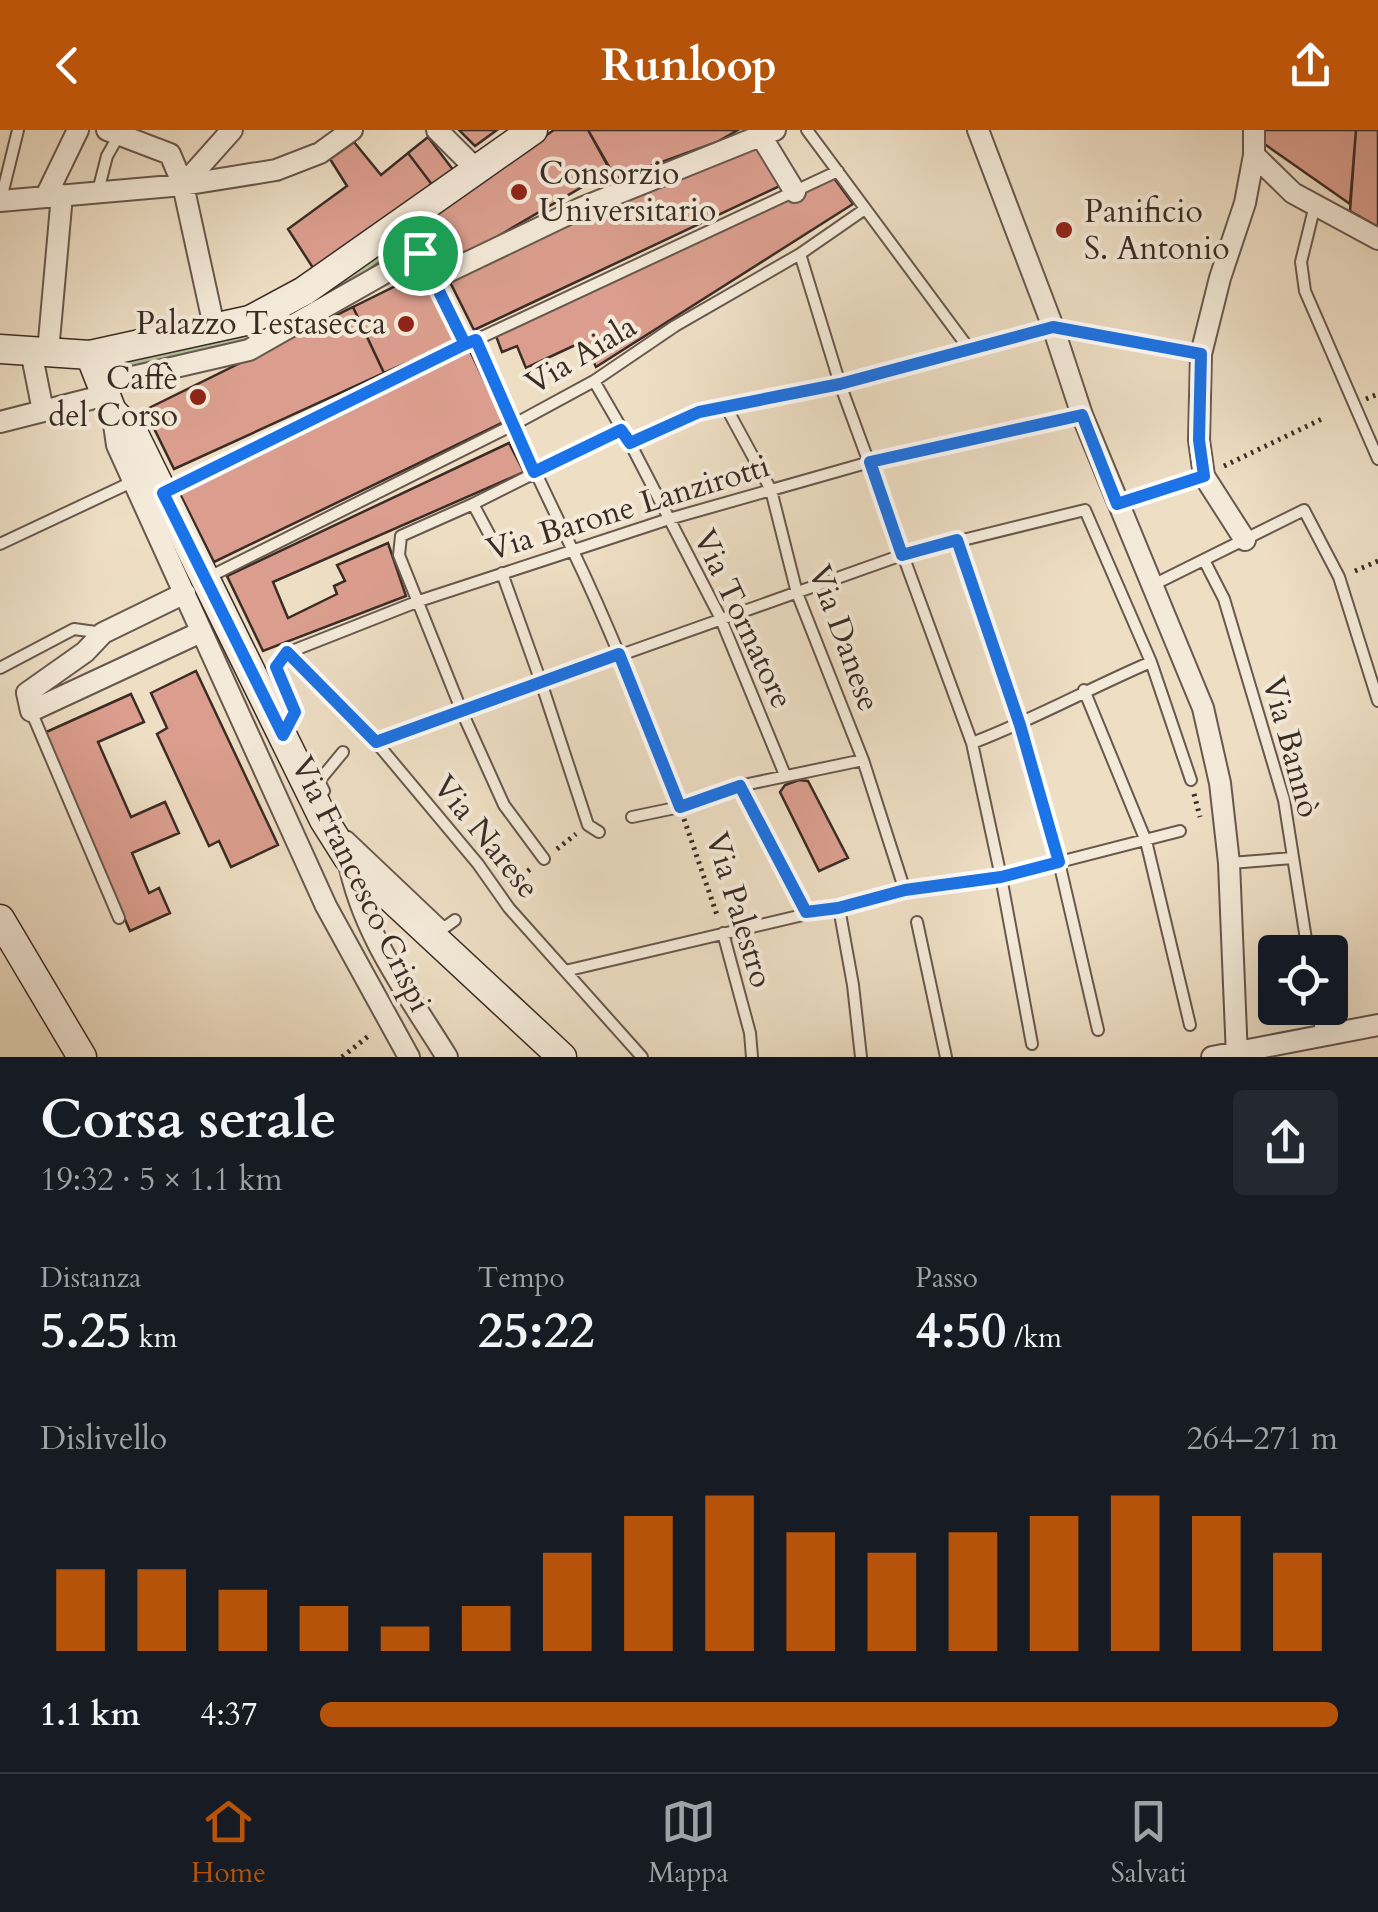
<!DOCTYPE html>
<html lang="it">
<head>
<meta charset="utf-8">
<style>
	:root { --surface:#171b24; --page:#242831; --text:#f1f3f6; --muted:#9ea1a6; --line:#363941; --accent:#b45309 }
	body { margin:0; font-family:Cardo,serif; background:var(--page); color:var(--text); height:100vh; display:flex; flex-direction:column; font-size:38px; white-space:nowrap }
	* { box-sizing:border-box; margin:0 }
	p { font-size:32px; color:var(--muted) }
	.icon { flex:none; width:55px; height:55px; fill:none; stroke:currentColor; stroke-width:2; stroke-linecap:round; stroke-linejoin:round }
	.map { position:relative; height:927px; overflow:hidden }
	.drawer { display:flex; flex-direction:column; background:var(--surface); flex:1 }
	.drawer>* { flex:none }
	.fabs { position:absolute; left:1258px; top:805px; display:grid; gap:20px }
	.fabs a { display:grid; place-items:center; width:90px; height:90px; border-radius:10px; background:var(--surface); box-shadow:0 10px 40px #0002; font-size:50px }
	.pin { position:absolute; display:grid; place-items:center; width:85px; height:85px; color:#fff; margin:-42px; border:5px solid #fff; border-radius:50%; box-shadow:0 2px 10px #0007 }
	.round { display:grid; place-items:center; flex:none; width:105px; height:105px; border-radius:10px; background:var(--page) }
	.summary { display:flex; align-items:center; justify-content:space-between; height:170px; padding:0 40px }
	h1 { font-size:55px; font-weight:700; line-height:75px }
	.stats { display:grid; grid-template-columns:repeat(3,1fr); gap:15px; height:170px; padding:10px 40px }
	.stats div { display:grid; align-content:center }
	.stats b { font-size:50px; font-weight:700 }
	.stats small { font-size:28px; font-weight:400 }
	.stats p { font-size:28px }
	.chart { height:280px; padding:20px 40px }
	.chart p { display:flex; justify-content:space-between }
	.chart svg { width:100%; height:180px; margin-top:10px; stroke:var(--accent); stroke-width:6 }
	ul { padding:0 40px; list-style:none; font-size:32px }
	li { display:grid; grid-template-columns:160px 120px 1fr; align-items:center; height:75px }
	li i { height:25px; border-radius:12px; background:var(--accent) }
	header { display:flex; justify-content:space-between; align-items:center; height:130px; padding:0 40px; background:var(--accent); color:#fff; font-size:45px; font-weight:700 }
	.tab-bar { display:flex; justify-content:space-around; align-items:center; height:140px; border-top:2px solid var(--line); background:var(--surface); font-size:28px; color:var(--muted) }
	.tab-bar a { display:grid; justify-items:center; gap:5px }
	.tab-bar .active { color:var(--accent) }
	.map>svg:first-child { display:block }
	.green { fill:#b4c298; stroke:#78775f; stroke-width:2.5 }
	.building { fill:#db9e8e; stroke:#3b2c26; stroke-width:2.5 }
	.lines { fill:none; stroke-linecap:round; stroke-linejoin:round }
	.lane-casing { stroke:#68584e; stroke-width:14 }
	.street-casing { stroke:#68584e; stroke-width:24 }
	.secondary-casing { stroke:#3b2c26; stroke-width:31 }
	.path { stroke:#3b2c26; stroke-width:5; stroke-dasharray:2.5 5; stroke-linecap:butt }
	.lane { stroke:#f4ead9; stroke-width:10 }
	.street { stroke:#f4ead9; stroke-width:20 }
	.secondary { stroke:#f4ead9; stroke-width:28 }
	.route-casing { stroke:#fff; stroke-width:20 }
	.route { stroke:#1a73e8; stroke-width:12 }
	.poi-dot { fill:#8f2418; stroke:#f4ead9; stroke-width:4 }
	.labels { text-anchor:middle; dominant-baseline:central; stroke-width:8; stroke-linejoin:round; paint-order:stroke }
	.poi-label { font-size:32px; fill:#3b2c26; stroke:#f4ead9; text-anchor:start }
	.street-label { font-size:32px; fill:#3b2c26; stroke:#f4ead9 }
</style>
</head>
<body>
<header><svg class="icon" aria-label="back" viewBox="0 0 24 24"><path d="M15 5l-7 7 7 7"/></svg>Runloop<svg class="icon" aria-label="share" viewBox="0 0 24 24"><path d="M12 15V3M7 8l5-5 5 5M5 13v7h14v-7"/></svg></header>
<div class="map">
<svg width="1378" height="927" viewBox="0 0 1378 927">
	<rect width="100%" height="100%" fill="#eedec4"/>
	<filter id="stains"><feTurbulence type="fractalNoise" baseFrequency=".002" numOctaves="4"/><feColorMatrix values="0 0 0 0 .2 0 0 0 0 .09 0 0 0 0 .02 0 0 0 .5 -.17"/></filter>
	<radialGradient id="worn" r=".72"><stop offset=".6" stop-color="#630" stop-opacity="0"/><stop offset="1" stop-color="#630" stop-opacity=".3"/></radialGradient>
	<path class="green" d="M410 99 415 106C357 148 300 194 231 217 197 228 159 231 124 238L119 229 225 209Z"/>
	<path class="building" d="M459 0H497L475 16Z
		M459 0H497L475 16Z
		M554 0H588L611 40 459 129 432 83Z
		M588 0H738L717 12 615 49Z
		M1263 0H1356L1350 74 1263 13Z
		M1263 0H1356L1350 74 1263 13Z
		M1356 0H1378V97L1350 81Z
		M428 7 454 41 433 56 408 23Z
		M354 12 381 45 408 23 433 56 315 141 288 99 347 56 330 29Z
		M757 15 782 55 474 200 448 148 622 67Z
		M834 48 853 74 596 237 584 211 526 238 517 216 502 222 496 206Z
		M424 142 459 210 384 243 353 177Z
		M353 177 384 243 174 339 145 280Z
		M470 221 504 292 214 432 180 364Z
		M509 313 524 342 273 452 288 488 337 464 334 456 345 451 337 435 388 413 406 466 263 521 227 446Z
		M196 541 278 715 231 737 219 711 209 716 157 604 167 598 151 563Z
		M131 564 144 592 98 612 131 687 165 672 179 703 132 723 149 763 159 758 170 783 130 801 44 603Z
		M799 650 808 651 848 728 819 741 780 662 785 655Z"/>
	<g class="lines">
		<defs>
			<path id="lane" d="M98 61 107 26 119 5
				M1 69 18 0
				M1315 75 1301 132 1305 161 1378 329
				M800 124 840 254 972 613 1001 747 1032 914
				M1054 197 1201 224
				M476 211C506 282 540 351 573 421 613 504 646 591 680 677
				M594 251 630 313 720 487 785 645
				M726 277 771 360 797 463 863 630 905 761
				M630 313 699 282 840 254 970 220 807 0
				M164 362 465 215 838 41
				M1118 373 1204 346
				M473 374 496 417
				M957 410 1020 595 1059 732 1098 900
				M0 414 134 351
				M1204 430 1224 469 1284 670 1308 822
				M502 443 541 552 588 695 599 702
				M207 448 511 296 594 251 675 196 800 124 865 79
				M1153 455 1304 380 1339 447 1378 571
				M287 523 376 612 478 734 509 778 642 927
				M0 538 74 499 103 503
				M1084 560 1146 711 1190 895
				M31 581 119 788
				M286 601 295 582 276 537 287 523 419 471 669 389 870 332 1081 285
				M376 612 902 425 1085 380 1151 532 1191 650
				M972 613C1033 590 1090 558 1151 532
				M739 656 806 782
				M324 661 319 651 343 622
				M632 687 680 677 739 656 863 630
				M348 707 444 798 455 790
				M544 729 504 675 462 582 399 425 401 406 473 374 621 300
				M1230 733 1293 728
				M839 778 853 855 861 927
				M917 792 946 927
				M723 803 750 903 752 927
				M565 841 905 761 1001 747 1180 701
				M1317 878 1322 906"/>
			<path id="street" d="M107 0 170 24 183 55 215 201
				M437 0 477 40
				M978 0 1053 197 1082 285 1203 578 1220 653 1229 733 1237 927
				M761 6 795 62
				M1254 25 1293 63 1378 109
				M183 55 232 0
				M46 66 78 0
				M0 71 183 55 276 40 320 23 352 0
				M415 85 449 141
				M433 149 579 79 775 0
				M31 221 43 281
				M48 222 62 65
				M102 254 249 220 434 115
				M112 281 117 315 326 776 409 927
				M0 292 106 265
				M1245 410 1204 346 1199 310 1201 224 1220 148 1245 73 1254 25V0
				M185 463 103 503 85 522 27 563 31 581 201 502
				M348 728C361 802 408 864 447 927
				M1212 927 1378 895"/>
			<path id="secondary" d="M0 219 90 225 250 190 304 161 533 0
				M90 225 112 281 134 304 324 690 348 728 562 927
				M0 789 82 927"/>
		</defs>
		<use href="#lane" class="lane-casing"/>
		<use href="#street" class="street-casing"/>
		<use href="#secondary" class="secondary-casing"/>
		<path class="path" d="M442 168 459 203
			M982 217 1034 202
			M1366 269 1378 264
			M1224 336 1322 289
			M1355 441 1378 431
			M1194 664 1200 687
			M684 689 718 788
			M557 719 576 704
			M510 755 533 737
			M342 927 371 904"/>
		<use href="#lane" class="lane"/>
		<use href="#street" class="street"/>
		<use href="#secondary" class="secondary"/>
	</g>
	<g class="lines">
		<defs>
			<path id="route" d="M420 123 465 214 163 363 283 605 295 582 276 537 287 522 376 612 619 524 680 677 740 656 806 782 838 778 905 760 1001 747 1059 732 1020 595 957 410 902 425 870 332 1082 285 1117 374 1204 346 1199 310 1201 224 1053 197 840 254 699 282 630 313 621 300 534 342 476 210 465 214 433 149 448 141 434 115 420 123"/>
		</defs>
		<use href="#route" class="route-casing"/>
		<use href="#route" class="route"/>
	</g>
	<g class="poi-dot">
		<circle cx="519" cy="62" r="10"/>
		<circle cx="1064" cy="100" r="10"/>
		<circle cx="406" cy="194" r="10"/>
		<circle cx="198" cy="267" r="10"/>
	</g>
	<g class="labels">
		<g class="poi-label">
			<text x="539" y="44">Consorzio<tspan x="539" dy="37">Universitario</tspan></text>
			<text x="1084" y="82">Panificio<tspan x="1084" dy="37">S. Antonio</tspan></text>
			<text x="386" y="194" text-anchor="end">Palazzo Testasecca</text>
			<text x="178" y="249" text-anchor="end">Caffè<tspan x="178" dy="37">del Corso</tspan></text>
		</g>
		<g class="street-label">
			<text transform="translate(581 225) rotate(-31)">Via Aiala</text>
			<text transform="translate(628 378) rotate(-17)">Via Barone Lanzirotti</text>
			<text transform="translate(743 489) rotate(65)">Via Tornatore</text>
			<text transform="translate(844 508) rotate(70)">Via Danese</text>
			<text transform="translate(1291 617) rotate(75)">Via Bannò</text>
			<text transform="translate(486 707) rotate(51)">Via Narese</text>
			<text transform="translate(361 754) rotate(64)">Via Francesco Crispi</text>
			<text transform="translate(739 780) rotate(73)">Via Palestro</text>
		</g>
	</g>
	<rect width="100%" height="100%" filter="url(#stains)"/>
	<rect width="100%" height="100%" fill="url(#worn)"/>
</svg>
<div class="fabs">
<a><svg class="icon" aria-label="locate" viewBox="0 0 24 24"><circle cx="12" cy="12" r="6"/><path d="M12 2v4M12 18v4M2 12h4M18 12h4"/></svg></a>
</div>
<div class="pin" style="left:420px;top:123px;background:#1e9e55"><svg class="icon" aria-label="arrive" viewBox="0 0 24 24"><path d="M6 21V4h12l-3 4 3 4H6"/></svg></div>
</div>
<section class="drawer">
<div class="summary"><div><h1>Corsa serale</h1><p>19:32 · 5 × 1.1 km</p></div><a class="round"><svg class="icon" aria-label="share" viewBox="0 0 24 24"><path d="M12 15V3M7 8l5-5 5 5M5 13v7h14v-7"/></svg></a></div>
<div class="stats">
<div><p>Distanza</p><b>5.25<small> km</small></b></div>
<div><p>Tempo</p><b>25:22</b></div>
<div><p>Passo</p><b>4:50<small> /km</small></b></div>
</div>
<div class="chart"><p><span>Dislivello</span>264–271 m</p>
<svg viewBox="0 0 160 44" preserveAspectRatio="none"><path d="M5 44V24M15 44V24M25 44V29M35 44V33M45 44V38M55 44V33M65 44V20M75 44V11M85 44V6M95 44V15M105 44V20M115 44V15M125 44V11M135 44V6M145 44V11M155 44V20"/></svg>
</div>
<ul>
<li><b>1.1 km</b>4:37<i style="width:100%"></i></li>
</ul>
</section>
<nav class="tab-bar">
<a class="active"><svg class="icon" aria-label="home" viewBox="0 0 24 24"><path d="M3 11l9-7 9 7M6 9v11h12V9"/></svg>Home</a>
<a><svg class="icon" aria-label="map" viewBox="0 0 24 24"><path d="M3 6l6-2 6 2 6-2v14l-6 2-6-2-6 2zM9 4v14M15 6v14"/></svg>Mappa</a>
<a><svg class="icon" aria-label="saved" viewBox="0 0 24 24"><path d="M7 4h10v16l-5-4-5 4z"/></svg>Salvati</a>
</nav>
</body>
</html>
